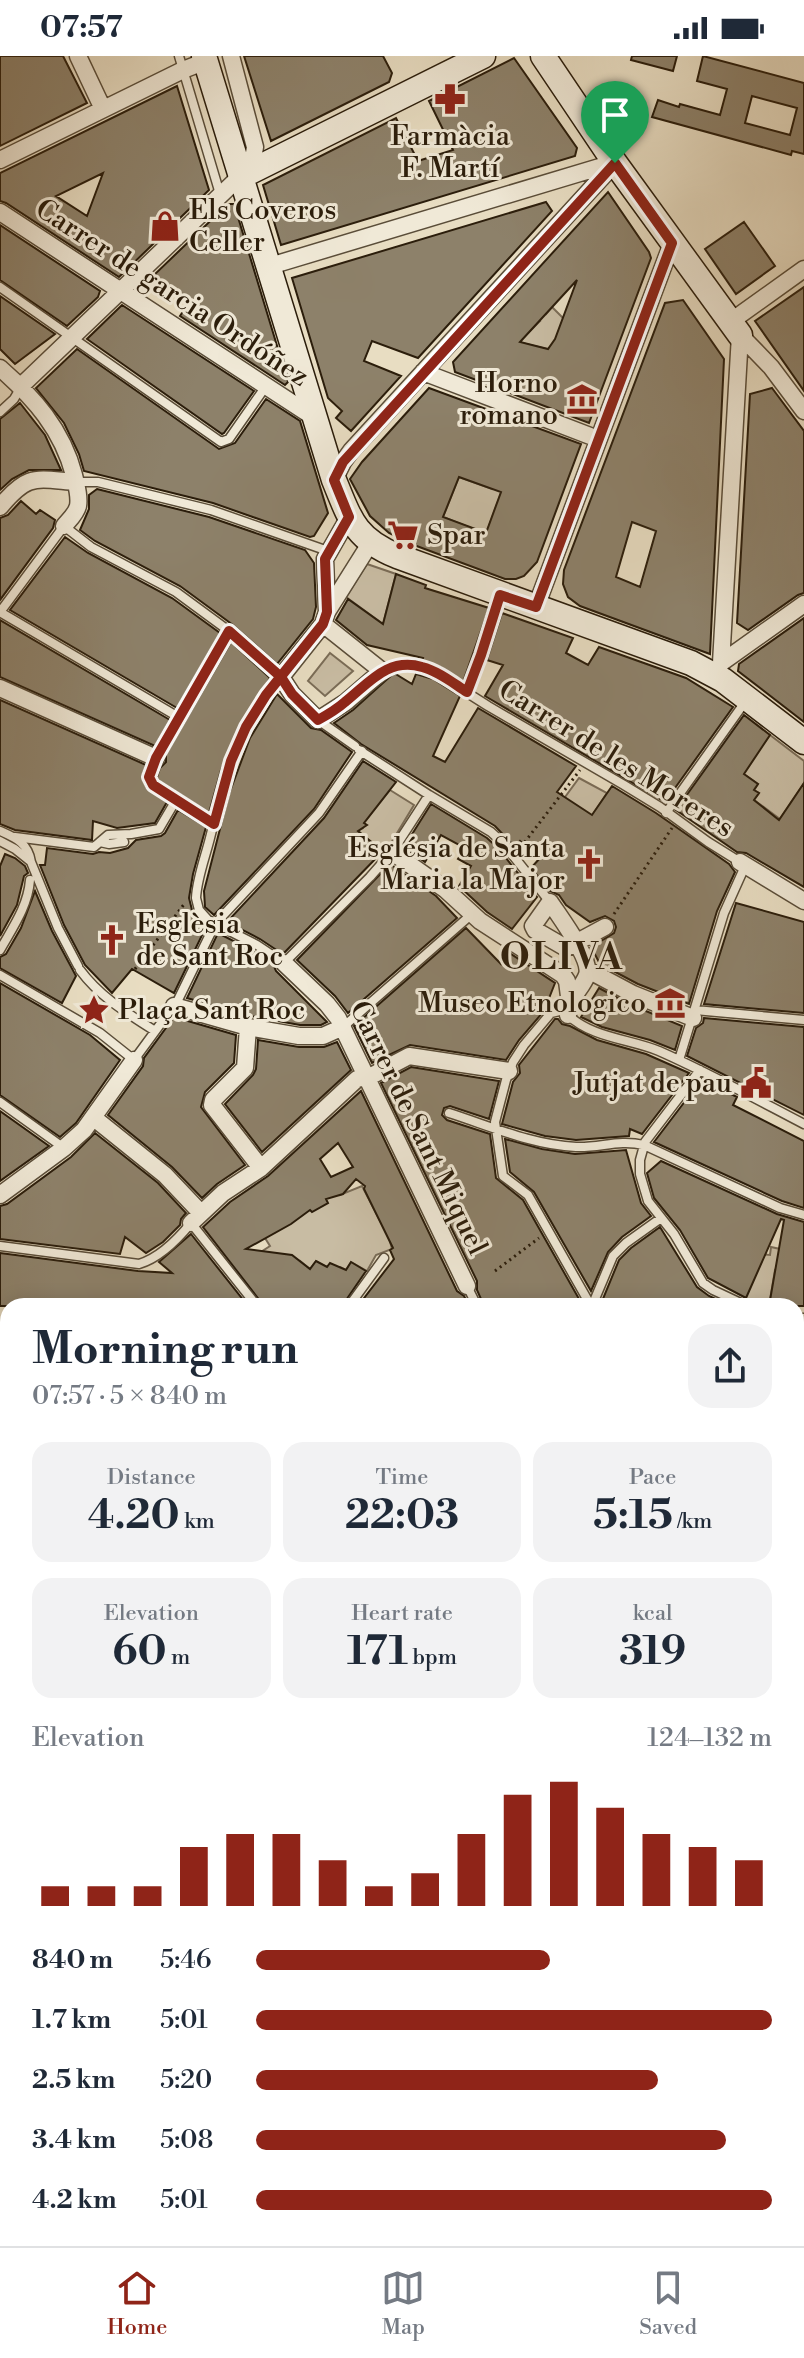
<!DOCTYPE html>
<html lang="en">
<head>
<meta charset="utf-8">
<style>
	:root { --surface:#fff; --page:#f2f2f3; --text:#1f2937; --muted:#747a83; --line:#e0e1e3; --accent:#8f2418 }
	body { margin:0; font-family:"Libre Bodoni",serif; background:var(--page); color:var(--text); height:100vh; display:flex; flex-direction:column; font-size:30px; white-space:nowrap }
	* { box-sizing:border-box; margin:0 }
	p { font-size:26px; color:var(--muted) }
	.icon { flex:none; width:44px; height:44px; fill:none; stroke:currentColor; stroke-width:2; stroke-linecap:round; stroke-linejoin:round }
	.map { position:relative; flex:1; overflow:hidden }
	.side { position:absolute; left:0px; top:1242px; width:804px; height:948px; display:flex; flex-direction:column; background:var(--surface); border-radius:24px 24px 0 0; box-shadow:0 4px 20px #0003 }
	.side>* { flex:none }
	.pin { position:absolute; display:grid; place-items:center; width:68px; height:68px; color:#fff; margin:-82px -34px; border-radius:50% 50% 50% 0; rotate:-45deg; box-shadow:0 0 8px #0007 }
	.pin .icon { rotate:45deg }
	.round { display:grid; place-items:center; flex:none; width:84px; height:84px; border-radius:24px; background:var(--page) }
	.headline { display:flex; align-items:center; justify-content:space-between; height:136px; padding:0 32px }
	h1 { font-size:44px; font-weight:700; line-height:60px }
	.metrics { display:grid; grid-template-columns:repeat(3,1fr); gap:12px; height:136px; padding:8px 32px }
	.metrics div { display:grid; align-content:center; border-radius:20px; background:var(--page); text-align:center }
	.metrics b { font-size:40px; font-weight:700 }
	.metrics small { font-size:22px; font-weight:400 }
	.metrics p { font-size:22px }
	.chart { height:224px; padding:16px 32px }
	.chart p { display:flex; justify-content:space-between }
	.chart svg { width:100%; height:144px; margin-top:8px; stroke:var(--accent); stroke-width:6 }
	ul { padding:0 32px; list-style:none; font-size:26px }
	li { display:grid; grid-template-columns:128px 96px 1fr; align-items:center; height:60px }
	li i { height:20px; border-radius:10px; background:var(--accent) }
	.status { display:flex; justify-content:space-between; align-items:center; height:56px; padding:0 40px; background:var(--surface); direction:ltr }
	.status svg { height:22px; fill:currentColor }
	.tab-bar { display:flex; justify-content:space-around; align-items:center; height:112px; border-top:2px solid var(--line); background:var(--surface); font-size:22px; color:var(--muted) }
	.tab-bar a { display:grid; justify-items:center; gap:4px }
	.tab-bar .selected { color:var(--accent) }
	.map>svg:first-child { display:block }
	.green { fill:#c8bca3; stroke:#7a6c57; stroke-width:2 }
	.building { fill:#8d816a; stroke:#2b1d0b; stroke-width:2; fill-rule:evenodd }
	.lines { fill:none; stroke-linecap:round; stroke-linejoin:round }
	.lane-casing { stroke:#5a4d39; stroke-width:11 }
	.street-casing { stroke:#5a4d39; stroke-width:19 }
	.secondary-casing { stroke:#2b1d0b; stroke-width:27 }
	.path { stroke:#2b1d0b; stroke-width:3; stroke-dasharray:2 4; stroke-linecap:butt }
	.lane { stroke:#f0e9d7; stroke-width:8 }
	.street { stroke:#f0e9d7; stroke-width:16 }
	.secondary { stroke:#f0e9d7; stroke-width:24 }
	.route-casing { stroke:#fff; stroke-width:16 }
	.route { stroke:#8f2418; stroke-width:10 }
	.labels { text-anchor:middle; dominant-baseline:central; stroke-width:6; stroke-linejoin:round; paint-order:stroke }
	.poi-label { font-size:28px; fill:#2b1d0b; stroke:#f0e9d7; text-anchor:start }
	.street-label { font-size:28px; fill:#2b1d0b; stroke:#f0e9d7 }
	.district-label { font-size:36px; font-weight:bold; letter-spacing:2px; fill:#2b1d0b; stroke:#f0e9d7 }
</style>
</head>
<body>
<div class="status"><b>07:57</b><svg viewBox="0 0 49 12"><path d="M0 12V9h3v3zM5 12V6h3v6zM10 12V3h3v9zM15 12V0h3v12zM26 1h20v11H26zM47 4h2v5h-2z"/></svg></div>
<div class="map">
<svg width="804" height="2190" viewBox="0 0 804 2190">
	<rect width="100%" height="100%" fill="#e8ddc2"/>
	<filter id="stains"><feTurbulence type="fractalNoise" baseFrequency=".0025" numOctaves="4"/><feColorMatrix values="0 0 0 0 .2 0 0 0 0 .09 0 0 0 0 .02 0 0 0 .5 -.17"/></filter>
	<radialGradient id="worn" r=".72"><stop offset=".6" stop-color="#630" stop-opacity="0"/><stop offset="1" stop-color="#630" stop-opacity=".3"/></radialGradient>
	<path class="green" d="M534 247 546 258 552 251 566 265 551 294 522 287 517 283 527 278 540 265 528 254Z
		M499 414 501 437 486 478 443 461 459 421 492 433Z
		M367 508 396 518 383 568 346 541Z
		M330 597 353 615 325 640 308 625Z
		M770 679 804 705V727L780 763 754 744 759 737 754 734 758 728 742 717Z
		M579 722 607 737 585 770 538 786 531 794 527 793Z
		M390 734 414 749 385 797 358 775 363 772 364 767Z
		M362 1130 389 1182 392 1193 376 1199 367 1215 351 1206 346 1214 340 1211H327L316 1205 310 1213 300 1205 294 1213 261 1196 270 1190 265 1182 337 1131 340 1139Z
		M771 1191 780 1193 793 1217 775 1214 769 1250H762L744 1243 759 1198 770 1199Z"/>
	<path class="building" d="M0 0H63L87 47 0 90Z
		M244 0H383L392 17 389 26 271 85Z
		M632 0H677L673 15 631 4Z
		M703 0 804 27V98L792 95 791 99 652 61 658 44 679 51 680 48 720 59 727 33 697 25ZM752 40 797 52 790 79 745 67Z
		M514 2 577 92 575 100 281 189 263 129 396 62 418 105 453 94 429 45Z
		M177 30 209 134 119 221 6 147 0 145V117ZM103 117 87 160 56 140Z
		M608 136 649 196 651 202 589 367 455 316 453 306ZM577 224 555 283 548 293 520 286Z
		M546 146 552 155 418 302 372 285 364 305 401 320 351 375 336 362 342 355 328 342 292 222Z
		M228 148H234L288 326 285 329 180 260 191 244 154 219Z
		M744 166 775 210 736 238 705 193Z
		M0 169 100 235 98 241 67 270 0 224Z
		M804 231V335L755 265Z
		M0 240 55 278 15 308 0 293Z
		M683 244 724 303 710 598 580 550 568 541 563 528 564 514 665 247ZM632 466 656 475 640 531 616 521Z
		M122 249 254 335 224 377 222 378 87 283Z
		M77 293 219 393 235 387 266 343 300 365 328 457 314 480 310 481 213 447 84 415 79 398 64 367 36 332Z
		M429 332 581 388 537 506 524 520 516 523H505L414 489 389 477 370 460 350 423 362 406ZM459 421 501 436 486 477 443 461Z
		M772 332 804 375V537L798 539 748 574 737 567 750 338Z
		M20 347 45 379 61 414H29L12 423 0 434V363Z
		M97 433 209 461 305 494 314 507 316 551 313 563 277 608 233 569 180 530 95 485 80 474 89 453V439Z
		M21 445 36 458 40 454 55 464 53 472 0 544V462L8 459Z
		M65 481 88 497 172 542 220 577 177 652 10 554Z
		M396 518 426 529 425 532 489 552 463 626 440 611 422 605 423 602 367 589 336 564 348 543 383 568Z
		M502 557 573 582 566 597 588 609 599 591 686 622 733 651 665 746 485 640 503 609 487 604Z
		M804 562V666L738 615 739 608Z
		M0 564 170 664 155 690 0 621Z
		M231 586 270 622 237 676 221 714 209 757 158 724 157 721 160 712 166 706V698Z
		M394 617 412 628 416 618 433 623 460 640 433 700 445 706 478 652 576 710 557 736 592 759 612 730 656 757 729 808 735 816 717 855 689 948 638 928 600 908 591 891 614 877 616 871 614 865 605 860 590 866 566 849 559 839 550 835 531 812 540 802 520 785 515 791 495 770 361 688 334 667 353 654Z
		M277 638 311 672 321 674 352 696 314 753 214 859 205 851 204 835 229 738 250 682Z
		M0 644 146 709 142 721 147 732 167 746 155 767 117 772 93 765 92 784 15 774 0 768Z
		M744 659 770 679 744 718 758 728 754 734 759 737 754 744 779 764 804 727V831L746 797 737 796 676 754Z
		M363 705 396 726 364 767 367 769 358 775 381 794V797L285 896 281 897 260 883 227 866 324 762Z
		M431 748 487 782 498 792 537 841 512 873 487 856 459 830 471 810 458 803 465 792 441 779 425 806 404 791Z
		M178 754 206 771 193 818 189 842 193 858 206 871 174 937 132 913 112 937 85 909 64 869 40 809H45L47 792 93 798 99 796 110 797 128 792 136 784 161 780 165 777Z
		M5 798 15 802 25 810 28 817 24 820 17 849 0 880V810Z
		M390 808 436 840 457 862 348 957 335 940 297 904Z
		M35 835 52 875 76 920 62 947 0 912V901L6 898 21 872Z
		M736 847 804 866V957L704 948Z
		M466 872 501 908 508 896 555 927 544 955 519 984 506 1004 410 989 372 1007 354 970Z
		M218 877 253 895 273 908 276 915 327 966 321 969H300L250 960 187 942Z
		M0 927 90 979 120 1004 76 1067 60 1081 0 1039Z
		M599 932 629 948 682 970 675 994 650 984 602 971 581 961Z
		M174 961 236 979 234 1007 205 1036 201 1051 245 1109 217 1128 202 1142 172 1111 108 1059 143 1010 144 1002Z
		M704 962 804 971V1059L687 1000 696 972 703 967Z
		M555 963H558L562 968 570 970 597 984 646 998 689 1017 642 1078 630 1073 629 1080 576 1084 545 1080 502 1068 513 1026 520 1017 519 1009Z
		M258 984 299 991H324L337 986 351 1014 262 1096 225 1048 253 1019 256 1013Z
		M411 1011 499 1025 489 1063 450 1050 444 1052 442 1059 447 1064 490 1078 496 1122 523 1144 583 1250H484L477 1234V1225L381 1027Z
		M702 1023 737 1041 733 1049 804 1085V1152L782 1145 654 1086Z
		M361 1035 457 1235 464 1240 469 1250H358L394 1203 390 1194 393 1192 364 1133 365 1130 356 1123 343 1138 326 1143 328 1147 312 1156 310 1154 291 1168 246 1193 292 1199 310 1213 316 1205 327 1211 330 1207 346 1214 351 1206 366 1215 342 1250H264L203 1171 230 1146 268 1120ZM338 1087 353 1111 331 1121 320 1103Z
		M0 1055 49 1090 0 1125Z
		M95 1077 158 1127 186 1157 181 1163 180 1169 163 1186 146 1197 125 1181 120 1198 0 1183V1150L7 1148 71 1101Z
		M505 1083 542 1093 575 1098 626 1094 641 1147 651 1160 622 1181 608 1196 591 1235 534 1136 510 1116Z
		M661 1105 777 1158 804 1166V1250H769L784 1164 781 1163 746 1242 708 1222 680 1174 654 1142 647 1117Z
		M660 1171 697 1231 709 1240 731 1250H600L619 1204 631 1192Z
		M191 1178 248 1250H212L208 1244 201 1250H70L23 1244 22 1250H0V1197L138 1215 172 1217 159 1206Z"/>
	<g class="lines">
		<defs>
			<path id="lane" d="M179 0 220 138
				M0 231 221 386 229 383 266 330
				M0 356 14 343 21 331
				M76 426H98L211 454 328 495
				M0 556 64 470 91 491 176 536 229 575 281 621C236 676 227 715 210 782 205 802 197 822 196 842L199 854 208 864 257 889 284 907 370 821 392 796 429 739
				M0 556 180 662
				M382 615 393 610 412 609 436 617 488 650 624 729 660 751 708 786 740 806
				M467 636 481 599 500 539
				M318 664 355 690
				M359 694 429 739 491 776 503 787 550 846
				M666 757 745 646
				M214 768 153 729 149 721 156 702 229 575
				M0 775C16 782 28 787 31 806L58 872 78 910
				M15 781 94 791 108 779 131 778 159 773 176 744
				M0 785 15 793 30 805
				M100 786 109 788 124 786
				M0 894C13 871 28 850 30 824
				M80 914C100 941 127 957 155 975
				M0 919 100 977 134 1004 178 944 215 868 319 757 362 695
				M568 953 551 957 524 989 513 1006 506 1024 495 1066 503 1120 528 1139 591 1250
				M695 954 804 964
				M568 959C592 982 630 983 659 995 709 1017 756 1043 804 1068
				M343 971 472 858
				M679 1004 724 857 746 808
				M700 1014 645 1086 640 1104V1118L648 1145 674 1178 703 1227 713 1234 747 1250
				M0 1046 64 1092
				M449 1057C490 1070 532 1089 576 1091 601 1092 618 1083 644 1089L780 1152 804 1159
				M0 1190 139 1208C159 1202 178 1183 191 1167L257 1250
				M467 1230 477 1250
				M349 1250 384 1202
				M592 1250 613 1200 626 1187 661 1162
				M796 1262H804
				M796 1467H804
				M796 1575H804
				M796 1694 804 1693
				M796 1828 804 1827
				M796 1969 804 1977
				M796 2143 804 2154"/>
			<path id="street" d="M78 0 103 53
				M0 104 183 14 206 5
				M0 156 315 362
				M270 210 613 107
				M730 266 804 213
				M740 279 771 311 804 355
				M0 312C34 342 62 373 74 419 76 428 80 440 78 450 76 458 69 464 64 470
				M423 316 598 383
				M21 330 252 109 255 91 231 0
				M334 424 343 406 351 395 615 107
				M0 451C28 417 35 423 76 426
				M536 551 672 187
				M327 556 325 503 349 461
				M323 568 382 615 346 646 318 664 292 638 281 621 323 568 327 556 371 486
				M721 607 740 279
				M718 614 721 607 804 548
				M0 632 156 702
				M392 796 446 834 480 865 563 919 567 925 570 948
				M740 806 804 845
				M284 907 327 948 338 962 467 1230
				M588 914 633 938 693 962
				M174 950 248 971 299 980H323L343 971
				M568 959C568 942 582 933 587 919 592 903 559 860 550 846L533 870 535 874 566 892 605 871
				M248 971 245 1012 213 1044 212 1049 261 1112
				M94 1062 165 1119 200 1156
				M0 1139 64 1092 84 1074 134 1004
				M191 1167 223 1137 261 1112 357 1023 373 1019 409 1000 509 1015
				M0 1331 4 1336 0 1345
				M0 1367 8 1361"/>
			<path id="secondary" d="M204 0 334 424C350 463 355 483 397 500L691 607 723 624 804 686
				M543 0 615 107 740 279
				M242 120 483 0"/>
		</defs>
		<use href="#lane" class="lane-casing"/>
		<use href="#street" class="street-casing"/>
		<use href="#secondary" class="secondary-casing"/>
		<path class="path" d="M521 791 580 714
			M614 858 672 772
			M135 913 185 847
			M495 1215 539 1182
			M0 1422 8 1417
			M0 1682H8
			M0 1807 8 1811
			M796 2169 804 2176
			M151 2190 155 2182"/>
		<use href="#lane" class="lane"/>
		<use href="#street" class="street"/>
		<use href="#secondary" class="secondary"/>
	</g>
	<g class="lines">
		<defs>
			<path id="route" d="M615 107 343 406 334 424 349 461 325 503 327 556 323 568 266 639 246 671 231 705 214 768 153 729 149 721 156 702 229 575 281 621 292 638 318 664C327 659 337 653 345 646 369 627 388 601 422 611 438 615 453 627 467 636L481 599 500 539 536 551 672 187 615 107"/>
		</defs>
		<use href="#route" class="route-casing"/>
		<use href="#route" class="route"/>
	</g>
	<defs>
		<symbol id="pharmacy-bare" viewBox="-9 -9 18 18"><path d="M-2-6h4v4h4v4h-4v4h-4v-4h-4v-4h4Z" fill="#8f2418" stroke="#f0e9d7" stroke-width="2.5" paint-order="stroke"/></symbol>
		<symbol id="shop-bare" viewBox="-9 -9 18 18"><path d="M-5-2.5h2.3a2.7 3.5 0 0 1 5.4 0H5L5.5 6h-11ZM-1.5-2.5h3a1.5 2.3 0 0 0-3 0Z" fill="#8f2418" stroke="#f0e9d7" stroke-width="2.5" paint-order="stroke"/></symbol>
		<symbol id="museum-bare" viewBox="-9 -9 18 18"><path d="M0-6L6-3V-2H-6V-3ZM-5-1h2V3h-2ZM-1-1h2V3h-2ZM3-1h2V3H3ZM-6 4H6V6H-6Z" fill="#8f2418" stroke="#f0e9d7" stroke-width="2.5" paint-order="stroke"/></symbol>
		<symbol id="supermarket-bare" viewBox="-9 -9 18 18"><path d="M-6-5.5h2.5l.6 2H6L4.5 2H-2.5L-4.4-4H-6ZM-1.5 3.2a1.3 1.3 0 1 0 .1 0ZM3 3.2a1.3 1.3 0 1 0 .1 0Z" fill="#8f2418" stroke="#f0e9d7" stroke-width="2.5" paint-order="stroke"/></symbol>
		<symbol id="church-bare" viewBox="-9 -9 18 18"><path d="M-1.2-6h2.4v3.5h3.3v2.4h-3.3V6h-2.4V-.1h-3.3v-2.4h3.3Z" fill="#8f2418" stroke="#f0e9d7" stroke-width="2.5" paint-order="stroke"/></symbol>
		<symbol id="sight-bare" viewBox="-9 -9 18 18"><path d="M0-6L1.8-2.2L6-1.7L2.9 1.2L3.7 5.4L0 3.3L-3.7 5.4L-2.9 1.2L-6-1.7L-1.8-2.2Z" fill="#8f2418" stroke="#f0e9d7" stroke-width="2.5" paint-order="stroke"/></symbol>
		<symbol id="civic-bare" viewBox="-9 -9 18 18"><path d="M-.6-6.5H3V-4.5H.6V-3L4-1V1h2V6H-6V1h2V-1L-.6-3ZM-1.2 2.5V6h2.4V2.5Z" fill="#8f2418" stroke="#f0e9d7" stroke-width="2.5" paint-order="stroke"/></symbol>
	</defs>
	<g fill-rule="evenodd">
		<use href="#pharmacy-bare" x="428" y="21" width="44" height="44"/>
		<use href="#shop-bare" x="143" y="148" width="44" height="44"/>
		<use href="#museum-bare" x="560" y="321" width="44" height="44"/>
		<use href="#supermarket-bare" x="381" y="457" width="44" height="44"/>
		<use href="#church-bare" x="567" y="786" width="44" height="44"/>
		<use href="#church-bare" x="90" y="862" width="44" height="44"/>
		<use href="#museum-bare" x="648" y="925" width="44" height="44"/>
		<use href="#sight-bare" x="72" y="932" width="44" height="44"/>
		<use href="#civic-bare" x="734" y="1005" width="44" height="44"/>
	</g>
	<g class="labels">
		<g class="poi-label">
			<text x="450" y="80" text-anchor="middle">Farmàcia<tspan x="450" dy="32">F. Martí</tspan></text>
			<text x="189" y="154">Els Coveros<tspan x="189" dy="32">Celler</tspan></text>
			<text x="558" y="327" text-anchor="end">Horno<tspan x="558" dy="32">romano</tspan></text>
			<text x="427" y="479">Spar</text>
			<text x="565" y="792" text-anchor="end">Església de Santa<tspan x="565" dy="32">Maria la Major</tspan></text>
			<text x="136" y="868">Esglèsia<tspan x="136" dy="32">de Sant Roc</tspan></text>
			<text x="646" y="947" text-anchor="end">Museo Etnologico</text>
			<text x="118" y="954">Plaça Sant Roc</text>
			<text x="732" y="1027" text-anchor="end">Jutjat de pau</text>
		</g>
		<g class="street-label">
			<text transform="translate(172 237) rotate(33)">Carrer de garcia Ordóñez</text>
			<text transform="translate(616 703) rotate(32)">Carrer de les Moreres</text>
			<text transform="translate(418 1072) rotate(64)">Carrer de Sant Miquel</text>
		</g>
		<g class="district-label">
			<text x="562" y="902">OLIVA</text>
		</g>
	</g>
	<rect width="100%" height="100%" filter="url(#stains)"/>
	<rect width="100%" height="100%" fill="url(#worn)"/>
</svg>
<div class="pin" style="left:615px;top:107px;background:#1e9e55"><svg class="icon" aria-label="arrive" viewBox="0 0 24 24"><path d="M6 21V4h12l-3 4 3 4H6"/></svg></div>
<section class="side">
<div class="headline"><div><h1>Morning run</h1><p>07:57 · 5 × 840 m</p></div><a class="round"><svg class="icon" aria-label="share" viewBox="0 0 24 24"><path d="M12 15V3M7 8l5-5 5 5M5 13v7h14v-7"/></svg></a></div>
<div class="metrics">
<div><p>Distance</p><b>4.20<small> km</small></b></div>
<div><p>Time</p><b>22:03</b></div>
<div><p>Pace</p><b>5:15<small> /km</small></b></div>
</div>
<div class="metrics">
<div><p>Elevation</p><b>60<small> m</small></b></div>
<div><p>Heart rate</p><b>171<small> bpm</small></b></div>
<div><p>kcal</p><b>319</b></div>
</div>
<div class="chart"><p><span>Elevation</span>124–132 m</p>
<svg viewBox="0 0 160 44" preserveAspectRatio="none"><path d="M5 44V38M15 44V38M25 44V38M35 44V26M45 44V22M55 44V22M65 44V30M75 44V38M85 44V34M95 44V22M105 44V10M115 44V6M125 44V14M135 44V22M145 44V26M155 44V30"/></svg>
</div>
<ul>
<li><b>840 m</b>5:46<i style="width:57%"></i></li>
<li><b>1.7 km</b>5:01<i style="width:100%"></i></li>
<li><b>2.5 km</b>5:20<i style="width:78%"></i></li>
<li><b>3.4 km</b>5:08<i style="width:91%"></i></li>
<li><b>4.2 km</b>5:01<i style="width:100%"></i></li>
</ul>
</section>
</div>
<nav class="tab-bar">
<a class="selected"><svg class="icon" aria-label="home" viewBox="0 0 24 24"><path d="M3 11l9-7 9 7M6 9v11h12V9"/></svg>Home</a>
<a><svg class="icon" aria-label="map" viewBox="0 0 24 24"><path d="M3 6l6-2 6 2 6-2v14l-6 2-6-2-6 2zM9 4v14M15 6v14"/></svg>Map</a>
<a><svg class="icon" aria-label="saved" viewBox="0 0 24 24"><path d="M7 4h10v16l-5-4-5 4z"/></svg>Saved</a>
</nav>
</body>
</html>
